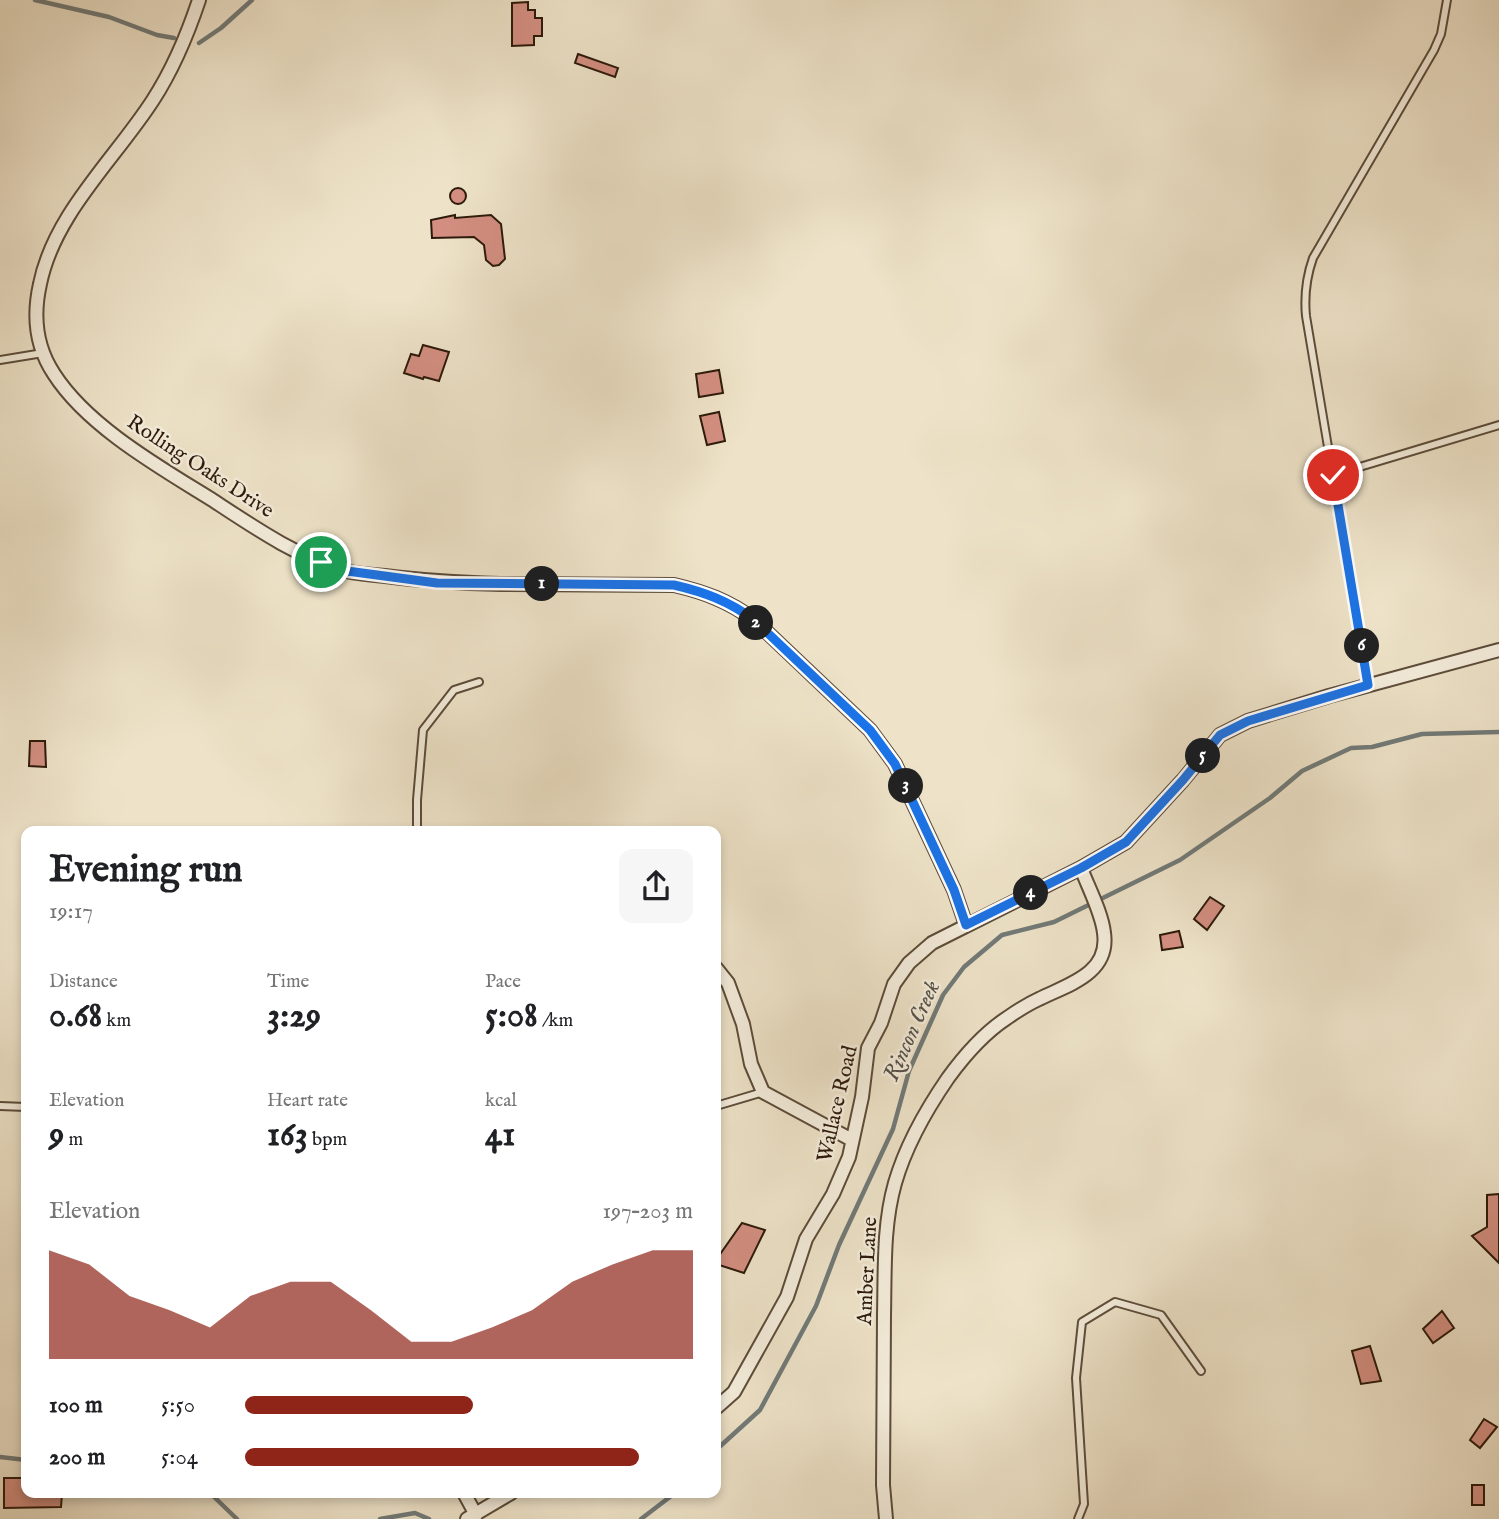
<!DOCTYPE html>
<html lang="en">
<head>
<meta charset="utf-8">
<style>
	:root { --surface:#fff; --page:#f6f6f6; --text:#202124; --muted:#757577; --accent:#8f2418 }
	body { margin:0; font-family:"IM FELL English",serif; background:var(--page); color:var(--text); height:100vh; display:flex; flex-direction:column; font-size:26px; white-space:nowrap }
	* { box-sizing:border-box; margin:0 }
	p { font-size:23px; color:var(--muted) }
	.icon { flex:none; width:38px; height:38px; fill:none; stroke:currentColor; stroke-width:2; stroke-linecap:round; stroke-linejoin:round }
	.map { position:relative; flex:1; overflow:hidden }
	.sheet { position:absolute; left:21px; top:826px; width:700px; height:672px; display:flex; flex-direction:column; background:var(--surface); border-radius:14px; box-shadow:0 4px 10px #0003 }
	.sheet>* { flex:none }
	.pin { position:absolute; display:grid; place-items:center; width:60px; height:60px; color:#fff; margin:-30px; border:4px solid #fff; border-radius:50%; box-shadow:0 2px 7px #0007 }
	.km { position:absolute; width:35px; height:35px; margin:-18px; border-radius:50%; background:#222; color:#fff; font-size:19px; line-height:35px; text-align:center }
	.round { display:grid; place-items:center; flex:none; width:74px; height:74px; border-radius:14px; background:var(--page) }
	.head { display:flex; align-items:center; justify-content:space-between; height:119px; padding:0 28px }
	h1 { font-size:38px; font-weight:700; line-height:52px }
	.metrics { display:grid; grid-template-columns:repeat(3,1fr); gap:10px; height:119px; padding:7px 28px }
	.metrics div { display:grid; align-content:center }
	.metrics b { font-size:35px; font-weight:700 }
	.metrics small { font-size:19px; font-weight:400 }
	.metrics p { font-size:19px }
	.chart { height:196px; padding:14px 28px }
	.chart p { display:flex; justify-content:space-between }
	.chart svg { width:100%; height:126px; margin-top:7px; fill:var(--accent); opacity:.7 }
	ul { padding:0 28px; list-style:none; font-size:23px }
	li { display:grid; grid-template-columns:112px 84px 1fr; align-items:center; height:52px }
	li i { height:18px; border-radius:9px; background:var(--accent) }
	.map>svg:first-child { display:block }
	.lines { fill:none; stroke-linecap:round; stroke-linejoin:round }
	.stream { stroke:#717a78; stroke-width:4.5 }
	.building { fill:#d48f82; stroke:#2c190a; stroke-width:2 }
	.service-casing { stroke:#5c4c3a; stroke-width:10 }
	.minor-casing { stroke:#5c4c3a; stroke-width:16 }
	.service { stroke:#f4eddc; stroke-width:6 }
	.minor { stroke:#f4eddc; stroke-width:12 }
	.route-casing { stroke:#fff; stroke-width:14 }
	.route { stroke:#1a73e8; stroke-width:9 }
	.labels { text-anchor:middle; dominant-baseline:central; stroke-width:5; stroke-linejoin:round; paint-order:stroke }
	.street-label { font-size:21px; fill:#2c190a; stroke:#f4eddc }
	.water-label { font-size:23px; font-style:italic; fill:#54524a; stroke:#f4eddc }
</style>
</head>
<body>
<div class="map">
<svg width="1499" height="1519" viewBox="0 0 1499 1519">
	<rect width="100%" height="100%" fill="#eee3c9"/>
	<filter id="stains"><feTurbulence type="fractalNoise" baseFrequency=".00286" numOctaves="4"/><feColorMatrix values="0 0 0 0 .2 0 0 0 0 .09 0 0 0 0 .02 0 0 0 .5 -.17"/></filter>
	<radialGradient id="worn" r=".72"><stop offset=".6" stop-color="#630" stop-opacity="0"/><stop offset="1" stop-color="#630" stop-opacity=".3"/></radialGradient>
	<g class="lines">
		<path class="stream" d="M35 0 109 17 157 35 174 38
			M199 43 221 28 252 0
			M716 1450 760 1410 816 1306 839 1245 893 1129 909 1071 943 995 964 967 1002 935 1054 922 1180 860 1270 798 1302 771 1351 748 1372 747 1422 734 1499 732
			M0 1457 26 1460
			M210 1493 237 1519
			M380 1519 415 1513 429 1519
			M641 1519 675 1493"/>
	</g>
	<path class="building" d="M528 2V10H535V18H542V36H534V45L512 46V3Z
		M578 54 618 68 615 77 575 63Z
		M450 196a8 8 0 1 1 16 0a8 8 0 1 1-16 0Z
		M455 215V218L491 215 501 224 505 259 499 265 493 266 486 260 484 245 474 237 432 238 431 220Z
		M423 345 449 352 439 381 424 377 423 379 404 373 411 354 419 356Z
		M719 370 723 393 699 397 696 374Z
		M719 412 725 441 707 445 700 416Z
		M30 741H45L46 767 29 766Z
		M1210 897 1224 906 1207 930 1194 919Z
		M1179 931 1183 947 1162 950 1160 935Z
		M1499 1194V1263L1472 1236 1487 1227V1195Z
		M742 1223 765 1230 744 1273 716 1264V1260Z
		M1442 1311 1454 1328 1433 1343 1423 1329Z
		M1370 1346 1381 1381 1361 1384 1352 1351Z
		M1484 1419 1497 1427 1480 1448 1470 1440Z
		M4 1478H26V1493H62L61 1507 4 1508Z
		M1472 1485H1484V1505H1472Z"/>
	<g class="lines">
		<defs>
			<path id="service" d="M0 360 43 353
				M1333 475 1499 425
				M1368 685 1306 316C1304 295 1306 278 1313 258L1434 50 1441 34 1447 0
				M417 831V800L423 730 454 690 479 682
				M0 1106 26 1107
				M716 1106 763 1092
				M1078 1519 1084 1504 1076 1378 1082 1322 1115 1302 1161 1315 1201 1371"/>
			<path id="minor" d="M199 0C187 36 173 69 153 100 115 159 54 214 40 284 33 315 36 347 54 374 88 427 161 468 214 501 255 528 299 558 346 571 359 574 372 575 385 576 424 581 462 583 501 584 559 584 616 585 674 585 704 592 729 601 754 620L870 730 895 764 954 890 966 925
				M716 968 728 983 743 1024 751 1064 763 1092 852 1140
				M716 1408 734 1392 787 1297 806 1239 833 1194 849 1157 862 1097 868 1048 881 1023 894 984 909 963 932 943 1081 868 1126 842 1183 780 1220 735 1248 721 1329 696 1499 650
				M464 1493 476 1515
				M467 1519 511 1493
				M886 1519 883 1485C883 1428 884 1371 884 1315 885 1270 883 1225 895 1183 906 1145 926 1110 948 1078 964 1056 984 1033 1007 1018 1017 1011 1028 1004 1039 999 1067 985 1110 974 1104 933 1102 913 1088 887 1081 868"/>
		</defs>
		<use href="#service" class="service-casing"/>
		<use href="#minor" class="minor-casing"/>
		<use href="#service" class="service"/>
		<use href="#minor" class="minor"/>
	</g>
	<g class="lines">
		<defs>
			<path id="route" d="M321 562 347 571 437 583 674 585C704 592 729 601 754 620L870 730 895 764 954 890 966 925 1081 868 1126 842 1183 780 1220 735 1248 721 1368 685 1333 475"/>
		</defs>
		<use href="#route" class="route-casing"/>
		<use href="#route" class="route"/>
	</g>
	<g class="labels">
		<g class="street-label">
			<text transform="translate(200 467) rotate(33)">Rolling Oaks Drive</text>
			<text transform="translate(838 1104) rotate(-77)">Wallace Road</text>
			<text transform="translate(868 1271) rotate(-87)">Amber Lane</text>
		</g>
		<g class="water-label">
			<text transform="translate(912 1031) rotate(-66)">Rincon Creek</text>
		</g>
	</g>
	<rect width="100%" height="100%" filter="url(#stains)"/>
	<rect width="100%" height="100%" fill="url(#worn)"/>
</svg>
<div class="pin" style="left:321px;top:562px;background:#1e9e55"><svg class="icon" aria-label="arrive" viewBox="0 0 24 24"><path d="M6 21V4h12l-3 4 3 4H6"/></svg></div>
<div class="pin" style="left:1333px;top:475px;background:#d93025"><svg class="icon" aria-label="check" viewBox="0 0 24 24"><path d="M5 12l5 5 9-10"/></svg></div>
<b class="km" style="left:542px;top:584px">1</b>
<b class="km" style="left:756px;top:623px">2</b>
<b class="km" style="left:906px;top:786px">3</b>
<b class="km" style="left:1031px;top:893px">4</b>
<b class="km" style="left:1203px;top:756px">5</b>
<b class="km" style="left:1362px;top:646px">6</b>
<section class="sheet">
<div class="head"><div><h1>Evening run</h1><p>19:17</p></div><a class="round"><svg class="icon" aria-label="share" viewBox="0 0 24 24"><path d="M12 15V3M7 8l5-5 5 5M5 13v7h14v-7"/></svg></a></div>
<div class="metrics">
<div><p>Distance</p><b>0.68<small> km</small></b></div>
<div><p>Time</p><b>3:29</b></div>
<div><p>Pace</p><b>5:08<small> /km</small></b></div>
</div>
<div class="metrics">
<div><p>Elevation</p><b>9<small> m</small></b></div>
<div><p>Heart rate</p><b>163<small> bpm</small></b></div>
<div><p>kcal</p><b>41</b></div>
</div>
<div class="chart"><p><span>Elevation</span>197–203 m</p>
<svg viewBox="0 0 160 44" preserveAspectRatio="none"><path d="M0 44V6L10 11L20 22L30 27L40 33L50 22L60 17L70 17L80 27L90 38L100 38L110 33L120 27L130 17L140 11L150 6L160 6V44z"/></svg>
</div>
<ul>
<li><b>100 m</b>5:50<i style="width:51%"></i></li>
<li><b>200 m</b>5:04<i style="width:88%"></i></li>
</ul>
</section>
</div>
</body>
</html>
